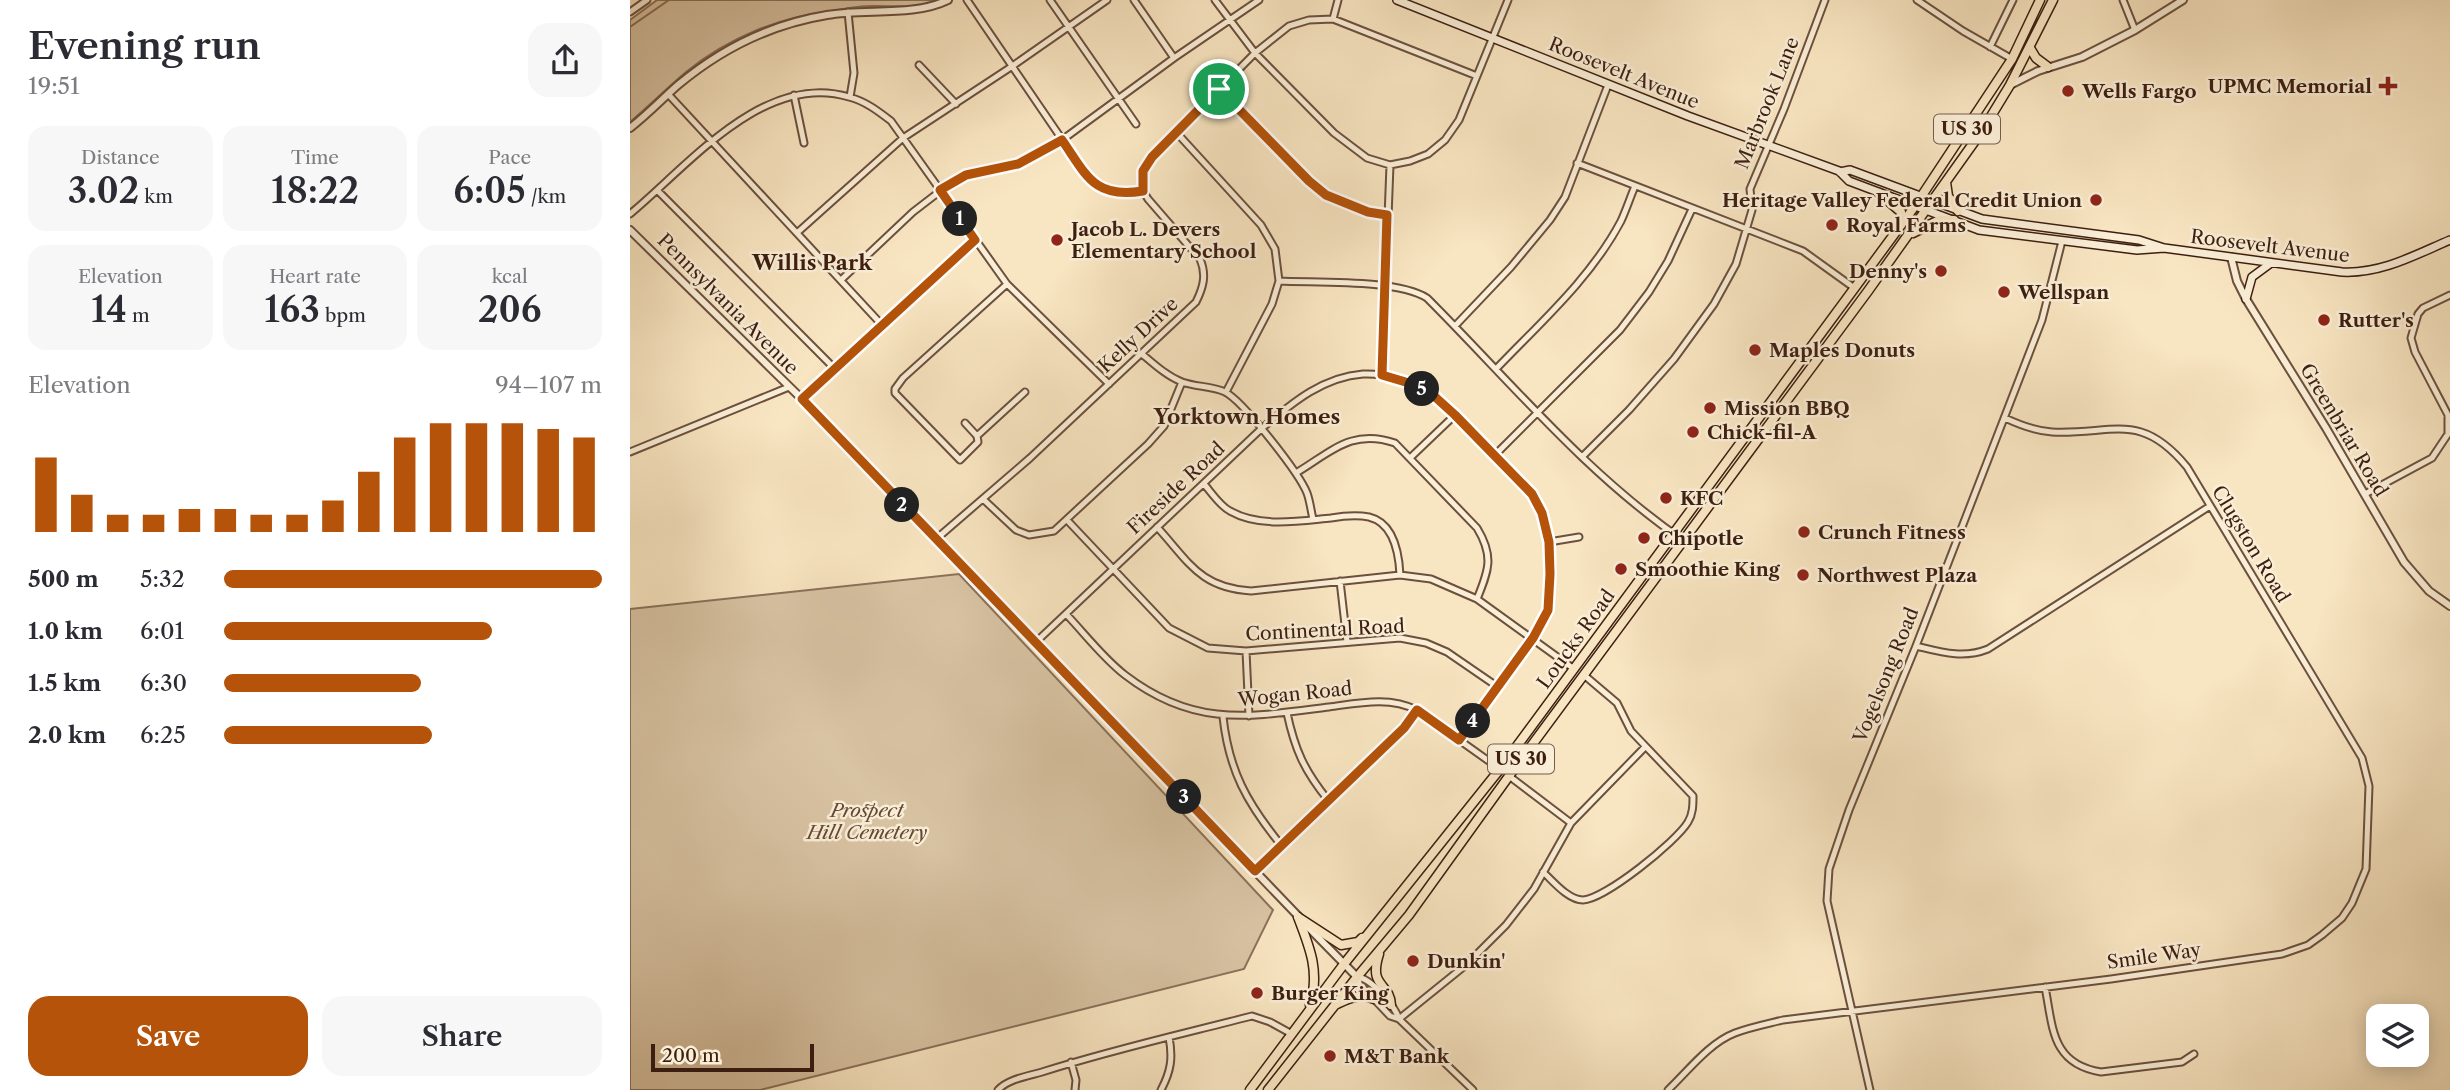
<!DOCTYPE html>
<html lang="en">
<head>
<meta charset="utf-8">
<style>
	:root { --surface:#fff; --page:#f7f7f7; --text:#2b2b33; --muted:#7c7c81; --accent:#b45309 }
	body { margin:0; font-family:"Libre Caslon Text",serif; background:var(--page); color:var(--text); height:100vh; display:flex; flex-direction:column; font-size:26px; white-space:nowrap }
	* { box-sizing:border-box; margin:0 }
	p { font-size:23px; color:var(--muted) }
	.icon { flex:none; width:38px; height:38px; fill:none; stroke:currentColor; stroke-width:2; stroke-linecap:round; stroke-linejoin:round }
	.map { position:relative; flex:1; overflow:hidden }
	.panel { display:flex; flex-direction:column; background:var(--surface); width:630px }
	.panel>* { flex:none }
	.tools { position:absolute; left:1736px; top:1004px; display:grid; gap:14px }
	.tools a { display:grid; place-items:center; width:63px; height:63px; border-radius:14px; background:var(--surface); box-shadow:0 4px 18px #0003; font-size:35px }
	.scale { position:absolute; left:21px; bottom:18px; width:163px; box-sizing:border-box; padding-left:7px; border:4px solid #3d1f11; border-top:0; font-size:19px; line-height:24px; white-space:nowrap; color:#3d1f11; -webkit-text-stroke:5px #faeed7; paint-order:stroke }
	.pin { position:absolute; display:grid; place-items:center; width:60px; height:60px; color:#fff; margin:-30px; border:4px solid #fff; border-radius:50%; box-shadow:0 2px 7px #0007 }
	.km { position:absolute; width:35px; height:35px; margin:-18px; border-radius:50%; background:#222; color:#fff; font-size:19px; line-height:35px; text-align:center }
	.round { display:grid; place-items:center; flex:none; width:74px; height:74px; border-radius:21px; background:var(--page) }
	.head { display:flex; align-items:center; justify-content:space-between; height:119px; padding:0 28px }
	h1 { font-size:38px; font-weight:600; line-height:52px }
	.metrics { display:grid; grid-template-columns:repeat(3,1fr); gap:10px; height:119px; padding:7px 28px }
	.metrics div { display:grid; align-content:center; border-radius:18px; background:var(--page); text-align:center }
	.metrics b { font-size:35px; font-weight:600 }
	.metrics small { font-size:19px; font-weight:400 }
	.metrics p { font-size:19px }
	.chart { height:196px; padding:14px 28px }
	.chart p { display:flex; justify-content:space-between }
	.chart svg { width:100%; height:126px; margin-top:7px; stroke:var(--accent); stroke-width:6 }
	.primary-button { display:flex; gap:14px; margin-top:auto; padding:14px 28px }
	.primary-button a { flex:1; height:80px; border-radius:21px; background:var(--accent); color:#fff; font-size:28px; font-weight:600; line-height:80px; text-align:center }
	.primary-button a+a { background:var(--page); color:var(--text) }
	ul { padding:0 28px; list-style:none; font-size:23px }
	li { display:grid; grid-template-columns:112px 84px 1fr; align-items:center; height:52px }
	li i { height:18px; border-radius:9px; background:var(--accent) }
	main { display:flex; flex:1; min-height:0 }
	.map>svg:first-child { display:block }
	.green { fill:#d8c3a3; stroke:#8a715a; stroke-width:2 }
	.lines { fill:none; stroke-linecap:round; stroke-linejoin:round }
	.stream { stroke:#876e57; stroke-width:2 }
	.minor-casing { stroke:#6c503d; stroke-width:9 }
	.tertiary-casing { stroke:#6c503d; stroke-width:10 }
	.secondary-casing { stroke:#3d1f11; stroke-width:10 }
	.trunk-casing { stroke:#3d1f11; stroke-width:11 }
	.minor { stroke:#faeed7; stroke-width:5 }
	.tertiary { stroke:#faeed7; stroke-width:6 }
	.secondary { stroke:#faeed7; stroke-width:7 }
	.trunk { stroke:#f8e5c1; stroke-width:8 }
	.route-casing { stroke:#fff; stroke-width:14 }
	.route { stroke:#b45309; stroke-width:9 }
	.poi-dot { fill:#8f2418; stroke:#faeed7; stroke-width:2.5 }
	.labels { text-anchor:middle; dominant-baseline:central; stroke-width:5; stroke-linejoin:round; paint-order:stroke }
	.shield { fill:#faeed7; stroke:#765d4c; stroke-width:2 }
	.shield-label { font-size:18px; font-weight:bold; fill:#3d1f11 }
	.street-label { font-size:19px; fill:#3d1f11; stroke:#faeed7 }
	.poi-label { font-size:19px; font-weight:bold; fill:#3d1f11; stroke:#faeed7; text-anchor:start }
	.park-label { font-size:19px; font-style:italic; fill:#644836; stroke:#faeed7 }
	.neighbourhood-label { font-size:21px; font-weight:bold; fill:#3d1f11; stroke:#faeed7 }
</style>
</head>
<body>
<main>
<section class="panel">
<div class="head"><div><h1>Evening run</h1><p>19:51</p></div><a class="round"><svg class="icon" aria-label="share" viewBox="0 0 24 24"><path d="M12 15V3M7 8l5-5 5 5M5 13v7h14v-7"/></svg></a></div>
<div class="metrics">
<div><p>Distance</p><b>3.02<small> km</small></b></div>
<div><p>Time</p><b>18:22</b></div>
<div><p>Pace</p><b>6:05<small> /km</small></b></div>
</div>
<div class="metrics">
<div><p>Elevation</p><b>14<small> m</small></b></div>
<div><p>Heart rate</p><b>163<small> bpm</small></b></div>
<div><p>kcal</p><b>206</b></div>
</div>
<div class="chart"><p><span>Elevation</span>94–107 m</p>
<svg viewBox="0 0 160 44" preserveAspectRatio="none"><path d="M5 44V18M15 44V31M25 44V38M35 44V38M45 44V36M55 44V36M65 44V38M75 44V38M85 44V33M95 44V23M105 44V11M115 44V6M125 44V6M135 44V6M145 44V8M155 44V11"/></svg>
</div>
<ul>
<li><b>500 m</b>5:32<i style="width:100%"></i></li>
<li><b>1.0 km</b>6:01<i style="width:71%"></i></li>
<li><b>1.5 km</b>6:30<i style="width:52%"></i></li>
<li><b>2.0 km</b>6:25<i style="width:55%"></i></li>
</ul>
<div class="primary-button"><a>Save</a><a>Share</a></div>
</section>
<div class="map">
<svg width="1820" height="1090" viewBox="0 0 1820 1090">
	<rect width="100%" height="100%" fill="#f8e5c1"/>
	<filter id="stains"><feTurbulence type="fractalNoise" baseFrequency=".00286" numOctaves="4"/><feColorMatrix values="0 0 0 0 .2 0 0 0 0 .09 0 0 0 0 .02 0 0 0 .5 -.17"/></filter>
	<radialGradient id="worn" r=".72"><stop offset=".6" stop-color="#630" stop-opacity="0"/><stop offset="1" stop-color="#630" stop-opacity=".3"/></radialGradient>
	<path class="green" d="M27 0H308C285 10 263 5 239 6 227 6 214 9 202 11 149 17 98 38 56 72 37 88 19 106 0 122V20Z
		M329 574 643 910 614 969 130 1090H0V609Z"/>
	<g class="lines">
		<path class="stream" d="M0 27 39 0"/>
		<defs>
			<path id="minor" d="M337 0 457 176C475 194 489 195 513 191
				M420 0 506 124
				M504 0 544 58
				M585 0 625 53 704 133 737 158 760 165 780 161 798 154 815 140 829 120 878 0
				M1287 0 1333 31 1382 59
				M1493 0 1505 30
				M0 12 17 0
				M218 12 224 73 220 97
				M703 19 708 0
				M1360 47 1383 0
				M289 65 326 104
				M589 89 679 182 696 195 738 212 757 215
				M38 94 252 325
				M164 95 174 143
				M546 132 631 225 645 249 649 281 642 304 596 392
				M947 163 1173 251 1223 287
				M28 191 205 369
				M0 214C58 166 134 71 219 97 235 101 248 111 261 121L377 284 479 384
				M168 232 273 138 381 67 477 0
				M211 280 283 212 322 182 336 175 388 164 432 140 544 58 629 0
				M649 281C687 283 767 279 797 298 880 381 956 474 1054 541
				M825 326 881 267 920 220 935 197 978 85
				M512 354C525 365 537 376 552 382 566 387 582 386 595 392 613 401 669 473 677 493 680 501 681 511 683 519
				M866 369C910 323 961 278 991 221 996 210 1000 198 1005 186
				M752 375 760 165
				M172 399 345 240
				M335 423 347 436 395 392
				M347 436 348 442 330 460 265 393V389L273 378 377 284
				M0 452 159 387
				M864 456 990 330 1019 292 1038 261 1062 209
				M952 457 999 410 1044 359 1084 304 1106 264 1122 210 1120 189 1154 109 1195 0
				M780 458 825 415
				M666 473C701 452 722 428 765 443L847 528C864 556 859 570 847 599
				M574 484C581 492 590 506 600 511 630 528 669 521 701 518 713 516 728 515 739 517 764 523 769 554 770 575
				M1735 494 1802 458 1818 434V415L1785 352 1781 338 1788 314 1793 308 1820 295
				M353 499 386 530 399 535 424 531 518 444 534 426 552 382
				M437 520 539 628 578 648 616 651 770 638 796 643 817 652 868 687
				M527 527C559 562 570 588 621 591L770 575 801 579 847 599 944 669
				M305 540 400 458 566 302C573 288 577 275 570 259L518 199 513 191V171L522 157 625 53 659 26 679 20 703 19 847 76
				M919 542 949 537
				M710 581 717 642
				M436 614C455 634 473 658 495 675 564 728 619 717 699 707 729 703 759 696 787 710L870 769
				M406 642 631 429C661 404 692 377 733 374 756 373 784 382 803 395 826 411 845 436 864 455 876 468 891 480 901 493 905 498 909 506 911 512 923 541 923 577 918 607 913 635 849 713 829 740
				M1286 646C1311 652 1333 659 1358 649L1580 506
				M616 651 619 716
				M657 713C665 750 674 770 698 800
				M593 717C599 771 617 803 651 845
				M879 776 941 823
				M625 871 774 728 787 710
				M913 872C923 881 938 900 953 900 975 899 1046 842 1058 822 1063 814 1063 805 1063 796L1001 731 987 703 954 675
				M727 977C741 978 765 1006 769 1019
				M1415 987C1423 1027 1421 1064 1471 1072L1552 1062 1564 1054
				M744 999 760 1016 769 1019 843 1090
				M769 1019 837 964 876 925 904 889 941 823 1015 747
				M441 1062 446 1080 445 1090
				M368 1090C378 1079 398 1076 412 1072 481 1050 552 1034 622 1016L640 1022 660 1033
				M531 1090C541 1071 543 1058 539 1037
				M1038 1090C1058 1071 1079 1043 1105 1033 1121 1027 1137 1024 1153 1020L1481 979 1652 954 1678 945 1692 935 1712 918 1722 903 1736 869 1739 786 1732 758 1557 467C1510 410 1483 435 1422 432 1405 431 1390 425 1375 418
				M1240 1090 1197 901 1199 869 1219 810 1286 646 1412 320 1432 241"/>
			<path id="tertiary" d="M1380 85 1408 71 1452 57 1505 30 1553 0
				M0 128C17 115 32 99 48 85 91 49 142 24 197 15 235 8 283 17 318 0
				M0 230 172 399 670 918
				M1601 257 1607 281 1616 299 1696 428 1774 562 1799 591 1820 606
				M677 926 727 977 729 985 742 997"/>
			<path id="secondary" d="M767 0 1058 116 1209 171 1219 181 1349 230 1507 250 1534 248
				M1210 172 1220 170 1352 219 1509 240 1534 248 1712 272C1751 274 1785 255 1820 240
				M1616 299 1622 277 1641 263"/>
			<path id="trunk" d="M1400 48 1406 58 1418 67
				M1316 182 1318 196 1328 211
				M1249 193 1271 212V225
				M1283 233 1309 220H1324
				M668 917 711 945 728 942 732 938
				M668 917C680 948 690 972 680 1005
				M749 954C738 988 760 982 761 1005
				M707 1004C720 998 730 993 744 999
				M620 1090 714 964 870 769 1285 206 1382 59 1410 0
				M638 1090 727 977 779 915 879 776 1238 291 1352 131 1380 85 1423 0"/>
		</defs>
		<use href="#minor" class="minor-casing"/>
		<use href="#tertiary" class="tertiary-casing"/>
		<use href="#secondary" class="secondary-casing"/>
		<use href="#trunk" class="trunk-casing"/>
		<use href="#minor" class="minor"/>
		<use href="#tertiary" class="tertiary"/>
		<use href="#secondary" class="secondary"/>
		<use href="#trunk" class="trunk"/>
	</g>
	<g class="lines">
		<defs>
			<path id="route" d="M589 89 679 181 696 195 738 212 757 215 752 375 779 383 803 395 825 415 902 494 912 513 919 542 920 574 918 610 903 638 829 740 787 710 774 728 625 871 172 399 345 240 310 190 336 175 388 164 432 140C457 176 464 199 513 191V171L522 157Z"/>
		</defs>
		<use href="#route" class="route-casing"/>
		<use href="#route" class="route"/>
	</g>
	<g class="poi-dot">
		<path d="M1754.5 75.5h7v7h7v7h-7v7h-7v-7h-7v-7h7z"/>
		<circle cx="1438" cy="91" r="7"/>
		<circle cx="1466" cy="200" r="7"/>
		<circle cx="1202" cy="225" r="7"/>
		<circle cx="427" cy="240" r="7"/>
		<circle cx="1311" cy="271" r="7"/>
		<circle cx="1374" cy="292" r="7"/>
		<circle cx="1694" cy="320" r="7"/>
		<circle cx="1125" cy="350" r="7"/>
		<circle cx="1080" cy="408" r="7"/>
		<circle cx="1063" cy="432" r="7"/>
		<circle cx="1036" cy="498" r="7"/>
		<circle cx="1174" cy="532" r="7"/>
		<circle cx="1014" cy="538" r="7"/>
		<circle cx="991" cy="569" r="7"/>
		<circle cx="1173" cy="575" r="7"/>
		<circle cx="783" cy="961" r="7"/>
		<circle cx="627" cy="993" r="7"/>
		<circle cx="700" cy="1056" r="7"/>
	</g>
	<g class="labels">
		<g class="shield">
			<rect x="1304" y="114.5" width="66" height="29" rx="5"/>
			<rect x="858" y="744.5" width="66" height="29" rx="5"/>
		</g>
		<g class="shield-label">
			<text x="1337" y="129">US 30</text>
			<text x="891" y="759">US 30</text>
		</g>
		<g class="street-label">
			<text transform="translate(994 73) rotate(22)">Roosevelt Avenue</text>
			<text transform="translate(1137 103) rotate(-68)">Marbrook Lane</text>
			<text transform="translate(1640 246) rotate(7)">Roosevelt Avenue</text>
			<text transform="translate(98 304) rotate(45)">Pennsylvania Avenue</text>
			<text transform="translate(508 335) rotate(-43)">Kelly Drive</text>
			<text transform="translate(1714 430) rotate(59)">Greenbriar Road</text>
			<text transform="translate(546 488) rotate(-43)">Fireside Road</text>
			<text transform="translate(1621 544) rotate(59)">Clugston Road</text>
			<text transform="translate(695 630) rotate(-3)">Continental Road</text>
			<text transform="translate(946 639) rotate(-54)">Loucks Road</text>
			<text transform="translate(1256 675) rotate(-68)">Vogelsong Road</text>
			<text transform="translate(665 694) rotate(-6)">Wogan Road</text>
			<text transform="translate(1524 956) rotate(-8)">Smile Way</text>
		</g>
		<g class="poi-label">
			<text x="1742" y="86" text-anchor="end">UPMC Memorial</text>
			<text x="1452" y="91">Wells Fargo</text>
			<text x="1452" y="200" text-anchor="end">Heritage Valley Federal Credit Union</text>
			<text x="1216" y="225">Royal Farms</text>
			<text x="441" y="229">Jacob L. Devers<tspan x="441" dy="22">Elementary School</tspan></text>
			<text x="1297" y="271" text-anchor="end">Denny's</text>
			<text x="1388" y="292">Wellspan</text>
			<text x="1708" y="320">Rutter's</text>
			<text x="1139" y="350">Maples Donuts</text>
			<text x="1094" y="408">Mission BBQ</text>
			<text x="1077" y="432">Chick-fil-A</text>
			<text x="1050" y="498">KFC</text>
			<text x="1188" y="532">Crunch Fitness</text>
			<text x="1028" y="538">Chipotle</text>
			<text x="1005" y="569">Smoothie King</text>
			<text x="1187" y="575">Northwest Plaza</text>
			<text x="797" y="961">Dunkin'</text>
			<text x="641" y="993">Burger King</text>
			<text x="714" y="1056">M&amp;T Bank</text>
		</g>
		<g class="park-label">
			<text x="237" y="810">Prospect<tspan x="237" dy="22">Hill Cemetery</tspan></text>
		</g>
		<g class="neighbourhood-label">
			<text x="182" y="262">Willis Park</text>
			<text x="617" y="416">Yorktown Homes</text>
		</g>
	</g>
	<rect width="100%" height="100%" filter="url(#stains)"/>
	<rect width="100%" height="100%" fill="url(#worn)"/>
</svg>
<div class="tools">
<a><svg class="icon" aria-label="layers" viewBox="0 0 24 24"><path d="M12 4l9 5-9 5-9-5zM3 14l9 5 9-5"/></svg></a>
</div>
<div class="scale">200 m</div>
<div class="pin" style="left:589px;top:89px;background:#1e9e55"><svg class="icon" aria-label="arrive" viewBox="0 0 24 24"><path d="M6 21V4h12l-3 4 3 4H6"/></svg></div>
<b class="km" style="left:330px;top:219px">1</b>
<b class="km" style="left:272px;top:505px">2</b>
<b class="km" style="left:554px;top:797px">3</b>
<b class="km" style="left:843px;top:721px">4</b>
<b class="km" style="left:792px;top:389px">5</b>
</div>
</main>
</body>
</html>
